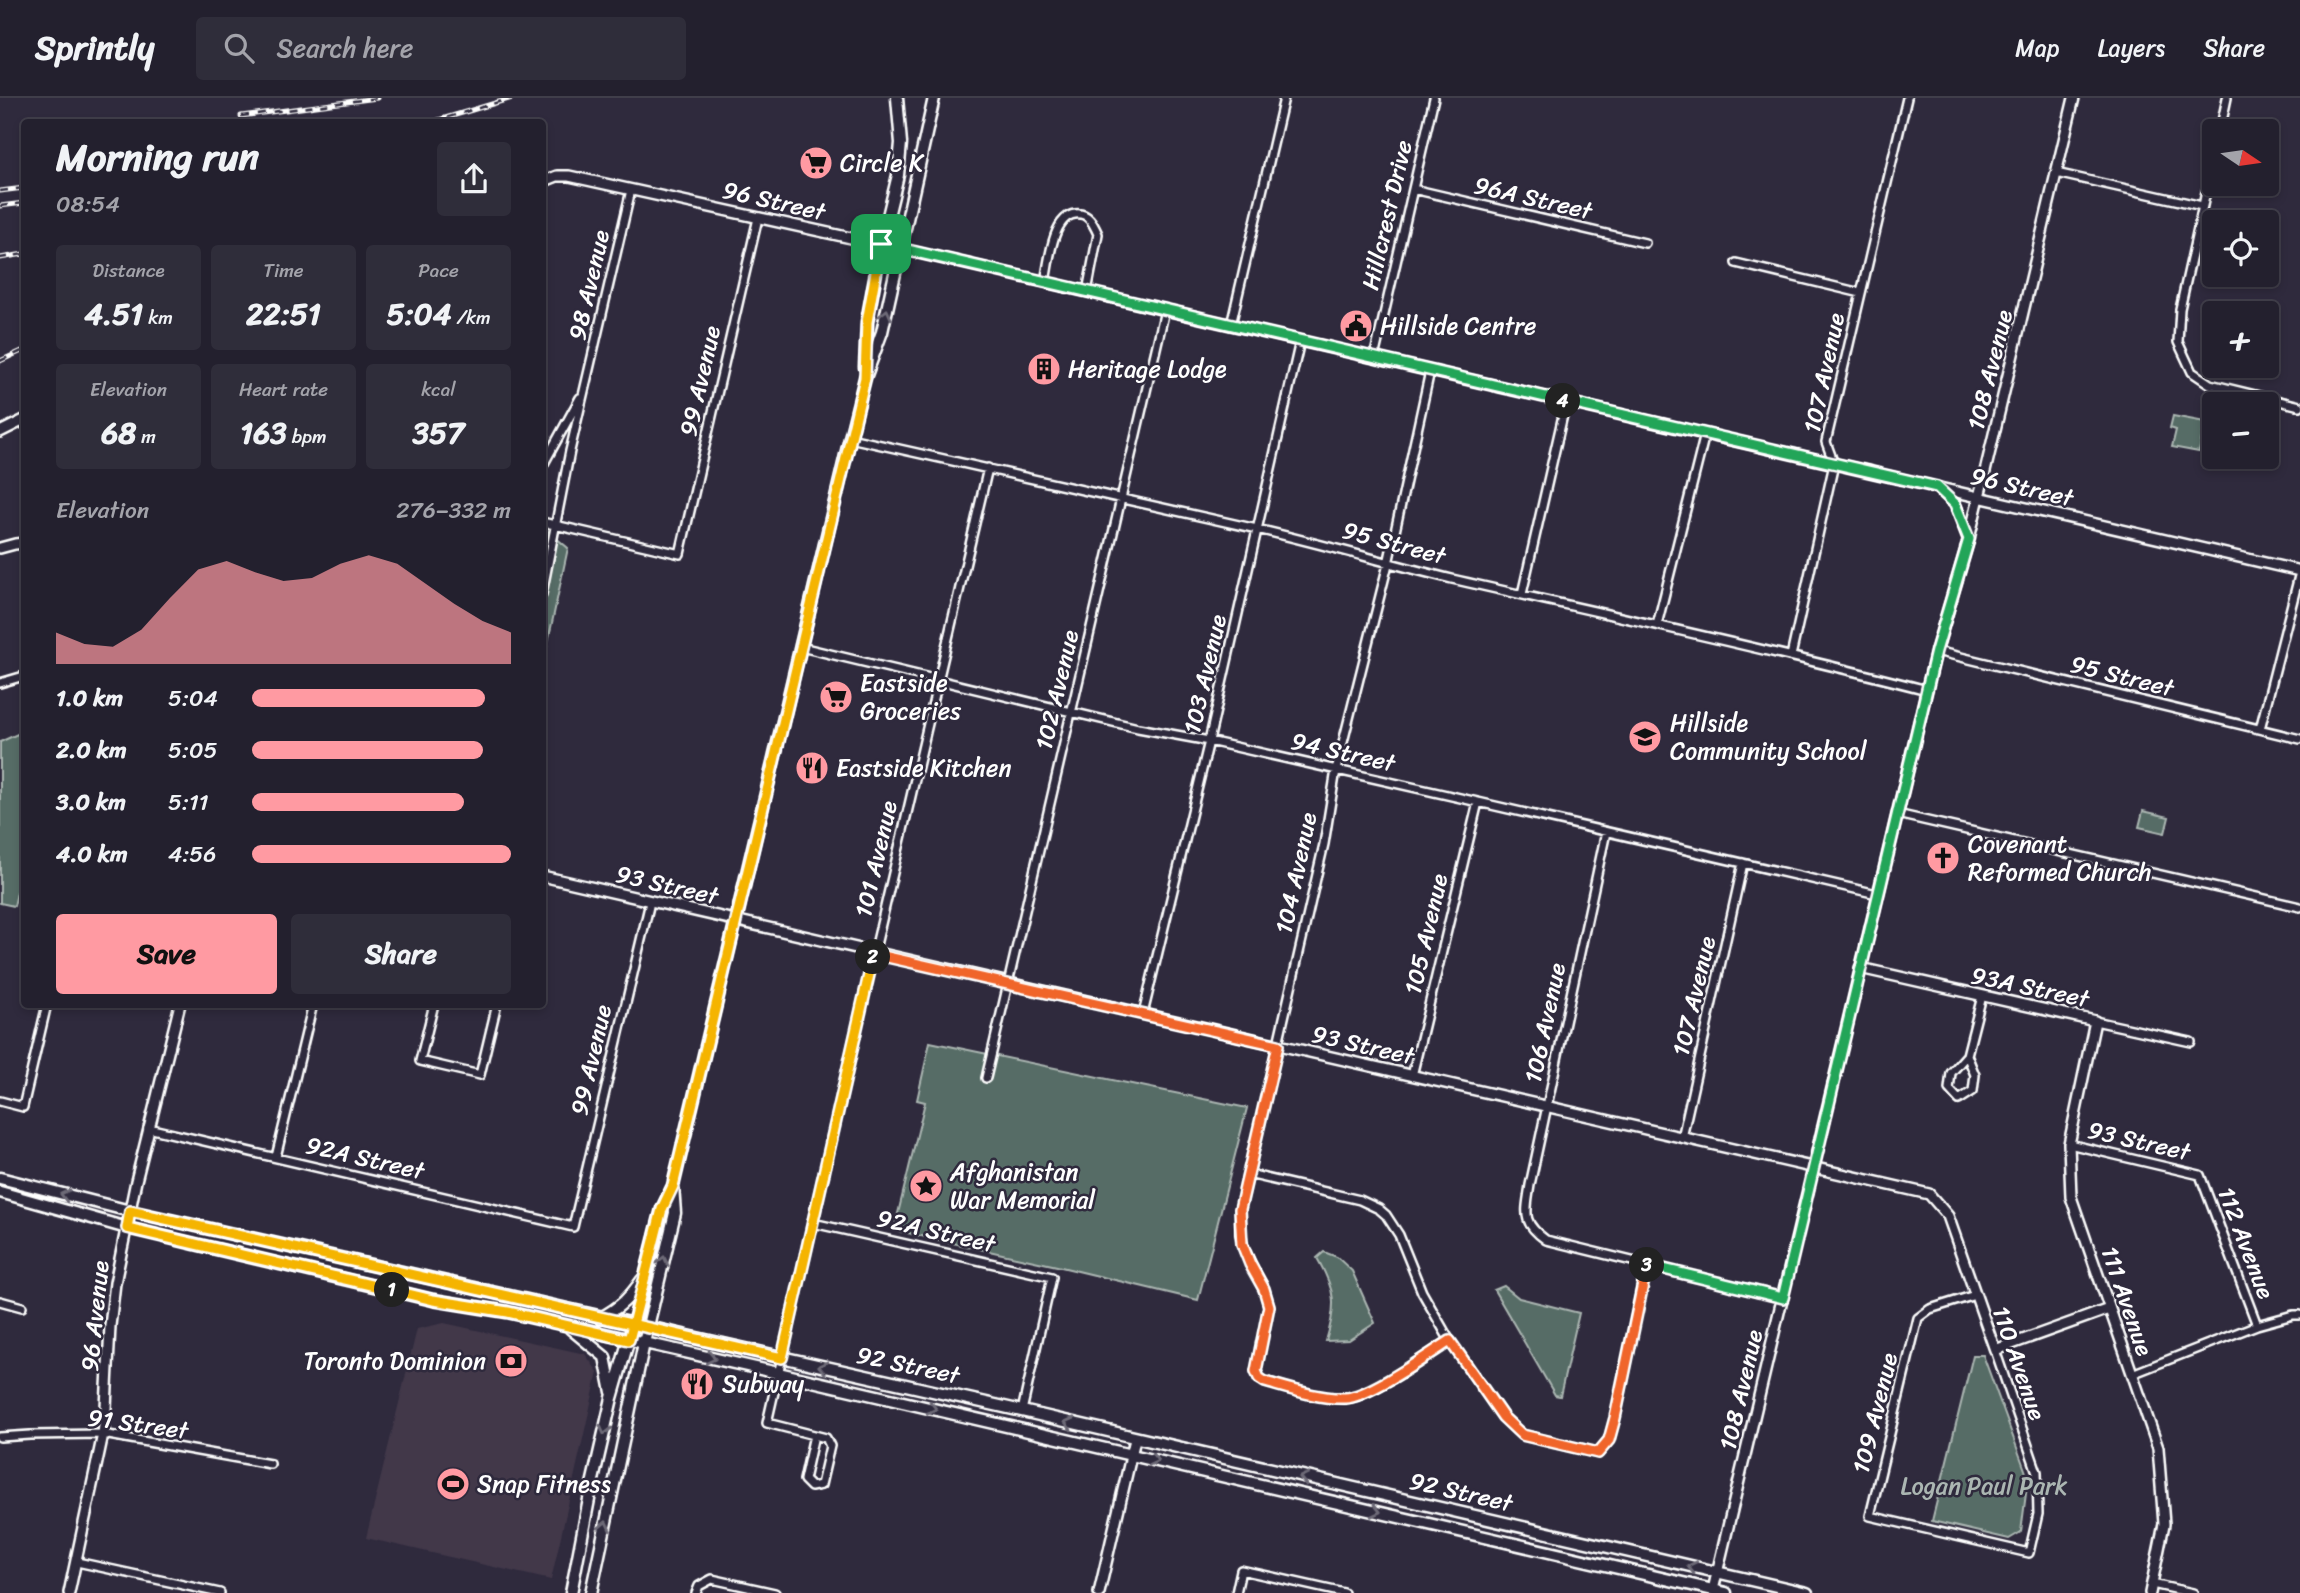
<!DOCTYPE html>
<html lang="en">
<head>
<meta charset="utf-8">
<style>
	:root { --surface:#23202e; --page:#2f2d3a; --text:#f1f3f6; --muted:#a3a3aa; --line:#403e4a; --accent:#ff9aa2 }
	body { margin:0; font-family:Sriracha,sans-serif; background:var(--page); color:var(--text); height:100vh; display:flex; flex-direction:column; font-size:26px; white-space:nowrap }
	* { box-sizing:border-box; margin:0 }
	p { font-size:23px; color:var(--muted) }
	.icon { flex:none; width:38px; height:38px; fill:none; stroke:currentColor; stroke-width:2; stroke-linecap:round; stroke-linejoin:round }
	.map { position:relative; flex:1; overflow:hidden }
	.sheet { position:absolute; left:21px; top:21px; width:525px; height:889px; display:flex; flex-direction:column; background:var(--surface); border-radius:7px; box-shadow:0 4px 10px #0003,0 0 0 2px var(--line) }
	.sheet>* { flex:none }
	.needle { width:46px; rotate:103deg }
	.tools { position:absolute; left:2202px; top:21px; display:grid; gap:14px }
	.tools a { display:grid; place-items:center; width:77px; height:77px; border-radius:7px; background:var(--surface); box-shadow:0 4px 10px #0003,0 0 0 2px var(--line); font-size:35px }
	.pin { position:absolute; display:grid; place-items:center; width:60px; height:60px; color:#fff; margin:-30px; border-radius:14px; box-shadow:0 4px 10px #0006 }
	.km { position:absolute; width:35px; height:35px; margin:-18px; border-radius:50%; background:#222; color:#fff; font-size:19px; line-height:35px; text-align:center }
	.round { display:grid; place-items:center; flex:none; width:74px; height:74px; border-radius:7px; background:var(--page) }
	.head { display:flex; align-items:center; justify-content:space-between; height:119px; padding:0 35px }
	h1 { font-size:38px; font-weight:800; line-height:52px }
	.stats { display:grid; grid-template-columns:repeat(3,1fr); gap:10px; height:119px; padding:7px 35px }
	.stats div { display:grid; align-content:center; border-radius:7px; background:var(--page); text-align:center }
	.stats b { font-size:30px; font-weight:800 }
	.stats small { font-size:19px; font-weight:400 }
	.stats p { font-size:19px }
	.chart { height:196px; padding:14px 35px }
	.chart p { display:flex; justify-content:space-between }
	.chart svg { width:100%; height:126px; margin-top:7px; fill:var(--accent); opacity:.7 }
	.primary-button { display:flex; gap:14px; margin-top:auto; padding:14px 35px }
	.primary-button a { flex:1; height:80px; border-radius:7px; background:var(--accent); color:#111; font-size:28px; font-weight:800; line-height:80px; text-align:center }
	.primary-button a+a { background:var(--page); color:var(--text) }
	ul { padding:0 35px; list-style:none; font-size:23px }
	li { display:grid; grid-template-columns:112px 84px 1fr; align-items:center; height:52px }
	li i { height:18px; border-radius:9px; background:var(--accent) }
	header { display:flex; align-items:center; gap:42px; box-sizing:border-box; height:98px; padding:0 35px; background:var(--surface); border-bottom:2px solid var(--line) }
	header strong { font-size:33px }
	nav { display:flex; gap:38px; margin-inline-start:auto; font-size:24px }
	.search { width:490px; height:63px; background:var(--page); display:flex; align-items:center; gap:18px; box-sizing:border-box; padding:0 24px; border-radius:7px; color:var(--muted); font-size:26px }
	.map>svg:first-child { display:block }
	.built { fill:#42384a }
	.green { fill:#576c66; stroke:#abb6b2; stroke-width:2 }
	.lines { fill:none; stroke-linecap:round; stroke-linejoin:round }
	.minor-casing { stroke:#fff; stroke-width:12 }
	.tertiary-casing { stroke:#fff; stroke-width:14 }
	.secondary-casing { stroke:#fff; stroke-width:15 }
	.minor { stroke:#2f2a3d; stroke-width:7 }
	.tertiary { stroke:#2f2a3d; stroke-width:9 }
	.secondary { stroke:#2f2a3d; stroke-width:10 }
	.rail-casing { stroke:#fff; stroke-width:5 }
	.rail { stroke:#2f2a3d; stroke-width:2.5; stroke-dasharray:8; stroke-linecap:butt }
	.oneway { stroke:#6d6a77 }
	.split-1-casing { stroke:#fff; stroke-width:14 }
	.split-2-casing { stroke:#fff; stroke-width:14 }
	.split-3-casing { stroke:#fff; stroke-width:14 }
	.split-4-casing { stroke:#fff; stroke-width:14 }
	.split-5-casing { stroke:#fff; stroke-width:14 }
	.split-1 { stroke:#f5b400; stroke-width:9 }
	.split-2 { stroke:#f5b400; stroke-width:9 }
	.split-3 { stroke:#f0652b; stroke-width:9 }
	.split-4 { stroke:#22a559; stroke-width:9 }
	.split-5 { stroke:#22a559; stroke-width:9 }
	.labels { text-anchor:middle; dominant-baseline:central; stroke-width:5; stroke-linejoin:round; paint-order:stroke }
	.poi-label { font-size:24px; fill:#fff; stroke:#2f2a3d; text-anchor:start }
	.street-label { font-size:24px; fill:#fff; stroke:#2f2a3d }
	.park-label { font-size:24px; fill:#abb6b2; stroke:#2f2a3d }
</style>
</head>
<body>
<header>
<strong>Sprintly</strong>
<div class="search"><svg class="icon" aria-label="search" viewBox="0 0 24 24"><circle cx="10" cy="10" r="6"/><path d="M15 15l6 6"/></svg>Search here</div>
<nav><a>Map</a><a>Layers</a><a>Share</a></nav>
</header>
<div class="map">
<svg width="2300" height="1495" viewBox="0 0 2300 1495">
	<rect width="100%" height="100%" fill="#2f2a3d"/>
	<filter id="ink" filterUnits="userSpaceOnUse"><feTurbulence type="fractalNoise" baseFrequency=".0143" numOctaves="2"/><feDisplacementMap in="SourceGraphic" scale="14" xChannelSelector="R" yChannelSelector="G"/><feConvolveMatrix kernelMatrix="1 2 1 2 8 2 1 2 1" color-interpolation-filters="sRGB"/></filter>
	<g filter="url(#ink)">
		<path class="built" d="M444 1225 585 1256 598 1274 551 1482 366 1440 417 1231Z"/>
		<path class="green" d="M2173 318 2205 324 2199 354 2172 349 2176 332 2170 330Z
			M543 429 568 450 543 567Z
			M24 633V764L14 808 0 805V644Z
			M2143 713 2169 719 2165 735 2139 729Z
			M930 944 1247 1010 1198 1202 1057 1168 894 1132 925 1004 917 1002Z
			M1324 1154 1337 1159 1352 1173 1375 1225 1349 1242 1326 1243C1337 1207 1336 1193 1317 1160Z
			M1504 1188 1519 1200 1579 1215 1560 1298 1555 1297 1494 1192Z
			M1973 1257H1983L2028 1380 2021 1434 2009 1441 1932 1423Z"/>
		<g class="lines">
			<defs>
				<path id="minor" d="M2220 33 2227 0
					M2214 58 2180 211 2178 244 2192 274 2210 286 2300 308
					M2056 75 2202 108
					M1413 91 1645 145
					M1736 165 1861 195
					M1045 184C1049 165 1052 119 1075 116 1088 114 1093 125 1098 136L1087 194
					M1231 227 1284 0
					M1374 260 1434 0
					M1430 273 1388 466 1336 672 1324 746 1248 1076 1240 1111V1136L1245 1153 1264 1191 1269 1208 1256 1273 1259 1280 1265 1284C1285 1290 1332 1304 1351 1300 1378 1294 1425 1258 1450 1243
					M850 340 1257 431C1322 446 1387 465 1452 481 1610 517 1769 551 1927 592
					M542 369 580 300
					M542 424 680 456 758 120
					M542 496 570 353 631 92
					M1522 496 1566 304
					M1657 527 1705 336
					M801 549 1138 630 1209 643 1478 704 1877 796
					M1936 553 2300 641
					M1791 558 1834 366 1826 344 1907 0
					M0 585 24 578
					M2260 631 2300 474
					M1897 716 2300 809
					M1606 734 1530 1087C1526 1115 1521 1124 1546 1142L1783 1200
					M434 906 420 963 480 977 497 906
					M1143 916 1209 643 1300 243
					M2095 923 2191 944
					M1967 957 1975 977 1973 993 1959 1002 1949 991 1951 975 1967 957 1982 898
					M1412 978 1478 704
					M986 980 1165 212
					M0 1003 23 1009 47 906
					M148 1030 573 1129 650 804
					M1682 1040 1743 765
					M2069 1046 2200 1077 2257 1227
					M276 1059 313 906
					M1248 1076 1360 1102 1379 1111 1386 1117 1399 1137 1422 1194 1450 1243 1503 1319 1522 1337 1598 1355 1609 1342 1615 1320 1646 1167
					M813 1125 1052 1179 1022 1313
					M1975 1197 1930 1211 1918 1220 1870 1418 2029 1455 2038 1416 2037 1374 1995 1252
					M0 1203 22 1209
					M2132 1276 2257 1227 2293 1217H2300
					M814 1337 804 1382 811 1389 821 1387 830 1348 826 1340 767 1325 874 856 988 370
					M0 1339 30 1337 103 1336 270 1366
					M77 1464 220 1495
					M2152 1486 2193 1495
					M696 1495 699 1488 712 1481 775 1495
					M1236 1495 1241 1472 1344 1495"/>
				<path id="tertiary" d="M542 84 557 78H569L901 151 2300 473
					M0 334 24 322
					M1939 390 1955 406 1968 440
					M0 450 15 446 24 445
					M542 778 1929 1096 1948 1118 1995 1252 2109 1211
					M1860 870 2095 923 2069 1046 2071 1099 2158 1350 2164 1426 2150 1495
					M1713 1492 1936 553 1969 441 2074 0
					M69 1495 103 1336 106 1310 110 1228 115 1185 136 1083 180 906
					M1099 1495 1135 1341"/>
				<path id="secondary" d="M865 269 867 224 881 147 898 77 901 45 897 0
					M0 1080 130 1113 1022 1313 1807 1495
					M0 1094 127 1130 433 1202 507 1214 778 1275 1726 1495
					M600 1220C620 1210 630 1199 642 1182
					M571 1231 605 1259 612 1294
					M571 1495 591 1391 612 1300 633 1227 662 1111 673 1088 850 340 865 280 882 234 934 0
					M591 1495 644 1245 675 1115 673 1088"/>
			</defs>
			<use href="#minor" class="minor-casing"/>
			<use href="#tertiary" class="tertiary-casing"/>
			<use href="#secondary" class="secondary-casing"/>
			<use href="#minor" class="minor"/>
			<use href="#tertiary" class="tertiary"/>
			<use href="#secondary" class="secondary"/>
			<defs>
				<path id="rail" d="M241 18 377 0
					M432 24 512 0
					M0 93 24 90
					M0 108 24 105
					M0 160 24 156
					M0 263 24 252"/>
			</defs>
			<use href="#rail" class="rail-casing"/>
			<use href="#rail" class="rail"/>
		</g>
		<defs><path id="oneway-chevron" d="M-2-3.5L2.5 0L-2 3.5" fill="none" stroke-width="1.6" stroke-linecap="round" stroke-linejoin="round" transform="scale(1.75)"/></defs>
		<g class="oneway">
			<use href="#oneway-chevron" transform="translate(886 216) rotate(-77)"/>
			<use href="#oneway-chevron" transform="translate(65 1097) rotate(-166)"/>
			<use href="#oneway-chevron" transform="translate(663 1163) rotate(-77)"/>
			<use href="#oneway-chevron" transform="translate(711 1260) rotate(12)"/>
			<use href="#oneway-chevron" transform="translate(823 1269) rotate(-168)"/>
			<use href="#oneway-chevron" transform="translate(932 1310) rotate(13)"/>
			<use href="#oneway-chevron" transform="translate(1069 1325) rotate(-166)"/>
			<use href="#oneway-chevron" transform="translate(605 1332) rotate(103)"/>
			<use href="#oneway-chevron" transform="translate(1154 1362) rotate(13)"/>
			<use href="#oneway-chevron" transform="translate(1304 1380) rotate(-167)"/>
			<use href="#oneway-chevron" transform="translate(1376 1413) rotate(13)"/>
			<use href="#oneway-chevron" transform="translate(605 1428) rotate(-78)"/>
			<use href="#oneway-chevron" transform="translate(1692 1469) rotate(-167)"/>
		</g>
	</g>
	<g class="lines" filter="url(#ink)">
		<defs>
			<path id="split-1" d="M392 1192 433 1202 508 1214 629 1242 662 1111 673 1088 865 280 867 224 881 146"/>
			<path id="split-2" d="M392 1192 127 1130 130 1113 782 1260 873 859"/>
			<path id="split-3" d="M873 859 874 856 1278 947 1240 1111 1242 1146 1250 1166 1264 1191 1269 1208 1256 1273 1259 1280 1265 1284C1290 1291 1320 1301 1345 1300 1369 1299 1428 1257 1450 1243L1503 1319 1522 1337 1598 1355 1609 1342 1615 1320 1647 1167"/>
			<path id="split-4" d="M1563 303 1937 389 1955 406 1969 441 1936 553 1783 1200 1647 1167"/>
			<path id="split-5" d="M881 146 1563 303"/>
		</defs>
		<use href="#split-1" class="split-1-casing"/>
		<use href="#split-2" class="split-2-casing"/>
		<use href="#split-3" class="split-3-casing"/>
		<use href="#split-4" class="split-4-casing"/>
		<use href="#split-5" class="split-5-casing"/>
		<use href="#split-1" class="split-1"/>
		<use href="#split-2" class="split-2"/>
		<use href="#split-3" class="split-3"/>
		<use href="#split-4" class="split-4"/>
		<use href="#split-5" class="split-5"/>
	</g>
	<defs>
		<symbol id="supermarket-disc" viewBox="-11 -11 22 22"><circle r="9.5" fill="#ff9aa2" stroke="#2f2a3d"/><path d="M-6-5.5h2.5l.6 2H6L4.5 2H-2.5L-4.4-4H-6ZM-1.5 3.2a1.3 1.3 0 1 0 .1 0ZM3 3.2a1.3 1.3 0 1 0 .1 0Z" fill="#111"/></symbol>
		<symbol id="civic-disc" viewBox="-11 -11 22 22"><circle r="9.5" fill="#ff9aa2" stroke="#2f2a3d"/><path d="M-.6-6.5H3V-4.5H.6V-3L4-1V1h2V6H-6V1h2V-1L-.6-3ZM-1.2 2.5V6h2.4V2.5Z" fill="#111"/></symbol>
		<symbol id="building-disc" viewBox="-11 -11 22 22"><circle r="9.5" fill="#ff9aa2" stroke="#2f2a3d"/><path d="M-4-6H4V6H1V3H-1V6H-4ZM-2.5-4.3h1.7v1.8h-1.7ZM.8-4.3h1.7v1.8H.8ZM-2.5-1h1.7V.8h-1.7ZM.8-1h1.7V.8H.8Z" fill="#111"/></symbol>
		<symbol id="school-disc" viewBox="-11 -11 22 22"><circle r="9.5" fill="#ff9aa2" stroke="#2f2a3d"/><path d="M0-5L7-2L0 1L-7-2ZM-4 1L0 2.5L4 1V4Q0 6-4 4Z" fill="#111"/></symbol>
		<symbol id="restaurant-disc" viewBox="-11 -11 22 22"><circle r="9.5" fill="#ff9aa2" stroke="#2f2a3d"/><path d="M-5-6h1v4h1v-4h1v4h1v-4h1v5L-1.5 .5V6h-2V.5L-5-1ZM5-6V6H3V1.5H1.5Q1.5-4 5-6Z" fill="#111"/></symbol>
		<symbol id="church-disc" viewBox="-11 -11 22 22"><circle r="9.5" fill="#ff9aa2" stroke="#2f2a3d"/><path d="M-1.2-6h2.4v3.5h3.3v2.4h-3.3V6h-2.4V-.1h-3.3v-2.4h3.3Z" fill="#111"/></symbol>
		<symbol id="sight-disc" viewBox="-11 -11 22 22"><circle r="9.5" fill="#ff9aa2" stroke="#2f2a3d"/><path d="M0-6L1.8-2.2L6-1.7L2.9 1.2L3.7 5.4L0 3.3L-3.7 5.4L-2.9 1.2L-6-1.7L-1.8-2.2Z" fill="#111"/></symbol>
		<symbol id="bank-disc" viewBox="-11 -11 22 22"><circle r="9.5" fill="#ff9aa2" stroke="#2f2a3d"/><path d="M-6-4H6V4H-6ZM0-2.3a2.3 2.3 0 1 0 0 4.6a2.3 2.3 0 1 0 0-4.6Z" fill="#111"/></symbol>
		<symbol id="stadium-disc" viewBox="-11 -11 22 22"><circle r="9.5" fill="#ff9aa2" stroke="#2f2a3d"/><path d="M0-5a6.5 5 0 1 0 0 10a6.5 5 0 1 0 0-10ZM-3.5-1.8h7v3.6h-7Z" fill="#111"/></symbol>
	</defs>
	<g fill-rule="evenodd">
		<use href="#supermarket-disc" x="797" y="46" width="38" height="38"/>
		<use href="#civic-disc" x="1337" y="209" width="38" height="38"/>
		<use href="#building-disc" x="1025" y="252" width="38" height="38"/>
		<use href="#supermarket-disc" x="817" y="580" width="38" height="38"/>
		<use href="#school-disc" x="1626" y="620" width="38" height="38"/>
		<use href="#restaurant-disc" x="793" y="651" width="38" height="38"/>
		<use href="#church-disc" x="1924" y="741" width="38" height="38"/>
		<use href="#sight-disc" x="907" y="1069" width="38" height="38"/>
		<use href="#bank-disc" x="492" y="1244" width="38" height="38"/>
		<use href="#restaurant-disc" x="678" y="1267" width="38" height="38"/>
		<use href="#stadium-disc" x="434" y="1367" width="38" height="38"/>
	</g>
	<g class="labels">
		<g class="poi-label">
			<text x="840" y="65">Circle K</text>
			<text x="1380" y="228">Hillside Centre</text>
			<text x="1068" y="271">Heritage Lodge</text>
			<text x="860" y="585">Eastside<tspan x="860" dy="28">Groceries</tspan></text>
			<text x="1670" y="625">Hillside<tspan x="1670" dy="28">Community School</tspan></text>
			<text x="836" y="670">Eastside Kitchen</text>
			<text x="1968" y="746">Covenant<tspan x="1968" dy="28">Reformed Church</tspan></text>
			<text x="950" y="1074">Afghanistan<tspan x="950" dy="28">War Memorial</tspan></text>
			<text x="486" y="1263" text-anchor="end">Toronto Dominion</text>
			<text x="722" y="1286">Subway</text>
			<text x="477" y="1386">Snap Fitness</text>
		</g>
		<g class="street-label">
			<text transform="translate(1533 100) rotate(13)">96A Street</text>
			<text transform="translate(774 103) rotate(13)">96 Street</text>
			<text transform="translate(1387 117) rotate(-77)">Hillcrest Drive</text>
			<text transform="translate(589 187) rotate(-77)">98 Avenue</text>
			<text transform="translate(1990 272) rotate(-76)">108 Avenue</text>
			<text transform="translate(1824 275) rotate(-78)">107 Avenue</text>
			<text transform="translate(700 283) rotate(-77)">99 Avenue</text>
			<text transform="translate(2022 389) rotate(13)">96 Street</text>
			<text transform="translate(1394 445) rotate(15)">95 Street</text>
			<text transform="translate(1205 576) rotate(-77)">103 Avenue</text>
			<text transform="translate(2122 578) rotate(14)">95 Street</text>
			<text transform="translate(1057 592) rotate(-77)">102 Avenue</text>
			<text transform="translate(1343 654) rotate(13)">94 Street</text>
			<text transform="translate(876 761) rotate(-77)">101 Avenue</text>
			<text transform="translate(1296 775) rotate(-78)">104 Avenue</text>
			<text transform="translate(667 787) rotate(13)">93 Street</text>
			<text transform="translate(1426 836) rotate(-77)">105 Avenue</text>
			<text transform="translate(2030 889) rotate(12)">93A Street</text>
			<text transform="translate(1694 898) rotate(-77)">107 Avenue</text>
			<text transform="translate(1545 925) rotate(-78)">106 Avenue</text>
			<text transform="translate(1363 947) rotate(13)">93 Street</text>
			<text transform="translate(591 962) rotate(-77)">99 Avenue</text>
			<text transform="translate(2139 1043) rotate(13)">93 Street</text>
			<text transform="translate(365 1060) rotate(13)">92A Street</text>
			<text transform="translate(936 1133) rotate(13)">92A Street</text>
			<text transform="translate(2246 1145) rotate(69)">112 Avenue</text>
			<text transform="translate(2127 1203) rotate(71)">111 Avenue</text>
			<text transform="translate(95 1218) rotate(-84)">96 Avenue</text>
			<text transform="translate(2019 1265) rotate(71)">110 Avenue</text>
			<text transform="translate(908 1267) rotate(12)">92 Street</text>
			<text transform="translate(1741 1292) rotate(-77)">108 Avenue</text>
			<text transform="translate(1875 1315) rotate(-76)">109 Avenue</text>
			<text transform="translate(138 1326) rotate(8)">91 Street</text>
			<text transform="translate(1461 1394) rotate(13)">92 Street</text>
		</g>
		<g class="park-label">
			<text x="1984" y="1388">Logan Paul Park</text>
		</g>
	</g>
</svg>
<div class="tools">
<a><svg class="needle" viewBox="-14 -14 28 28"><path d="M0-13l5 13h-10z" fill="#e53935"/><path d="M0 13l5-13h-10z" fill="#a3a3aa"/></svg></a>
<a><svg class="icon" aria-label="locate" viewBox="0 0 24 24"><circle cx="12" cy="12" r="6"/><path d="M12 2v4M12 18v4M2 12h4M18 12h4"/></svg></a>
<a>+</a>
<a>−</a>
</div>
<div class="pin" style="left:881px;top:146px;background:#1e9e55"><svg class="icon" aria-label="arrive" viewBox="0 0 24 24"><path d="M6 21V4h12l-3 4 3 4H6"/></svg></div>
<b class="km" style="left:392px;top:1192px">1</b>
<b class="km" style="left:873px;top:859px">2</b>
<b class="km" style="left:1647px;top:1167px">3</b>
<b class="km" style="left:1563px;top:303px">4</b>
<section class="sheet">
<div class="head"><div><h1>Morning run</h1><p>08:54</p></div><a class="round"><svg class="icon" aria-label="share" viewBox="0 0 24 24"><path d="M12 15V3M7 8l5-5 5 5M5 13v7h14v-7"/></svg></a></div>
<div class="stats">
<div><p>Distance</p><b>4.51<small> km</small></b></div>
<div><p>Time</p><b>22:51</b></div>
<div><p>Pace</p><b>5:04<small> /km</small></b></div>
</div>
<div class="stats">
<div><p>Elevation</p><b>68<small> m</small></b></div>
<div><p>Heart rate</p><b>163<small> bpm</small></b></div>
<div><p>kcal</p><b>357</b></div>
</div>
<div class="chart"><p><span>Elevation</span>276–332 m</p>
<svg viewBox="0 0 160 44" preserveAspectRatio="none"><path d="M0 44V33L10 37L20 38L30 32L40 21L50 11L60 8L70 12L80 15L90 14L100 9L110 6L120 9L130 16L140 23L150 29L160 33V44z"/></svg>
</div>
<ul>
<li><b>1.0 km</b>5:04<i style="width:90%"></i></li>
<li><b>2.0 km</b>5:05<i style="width:89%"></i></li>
<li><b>3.0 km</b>5:11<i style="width:82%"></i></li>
<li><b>4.0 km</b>4:56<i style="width:100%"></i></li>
</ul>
<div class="primary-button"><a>Save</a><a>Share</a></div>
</section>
</div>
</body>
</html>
